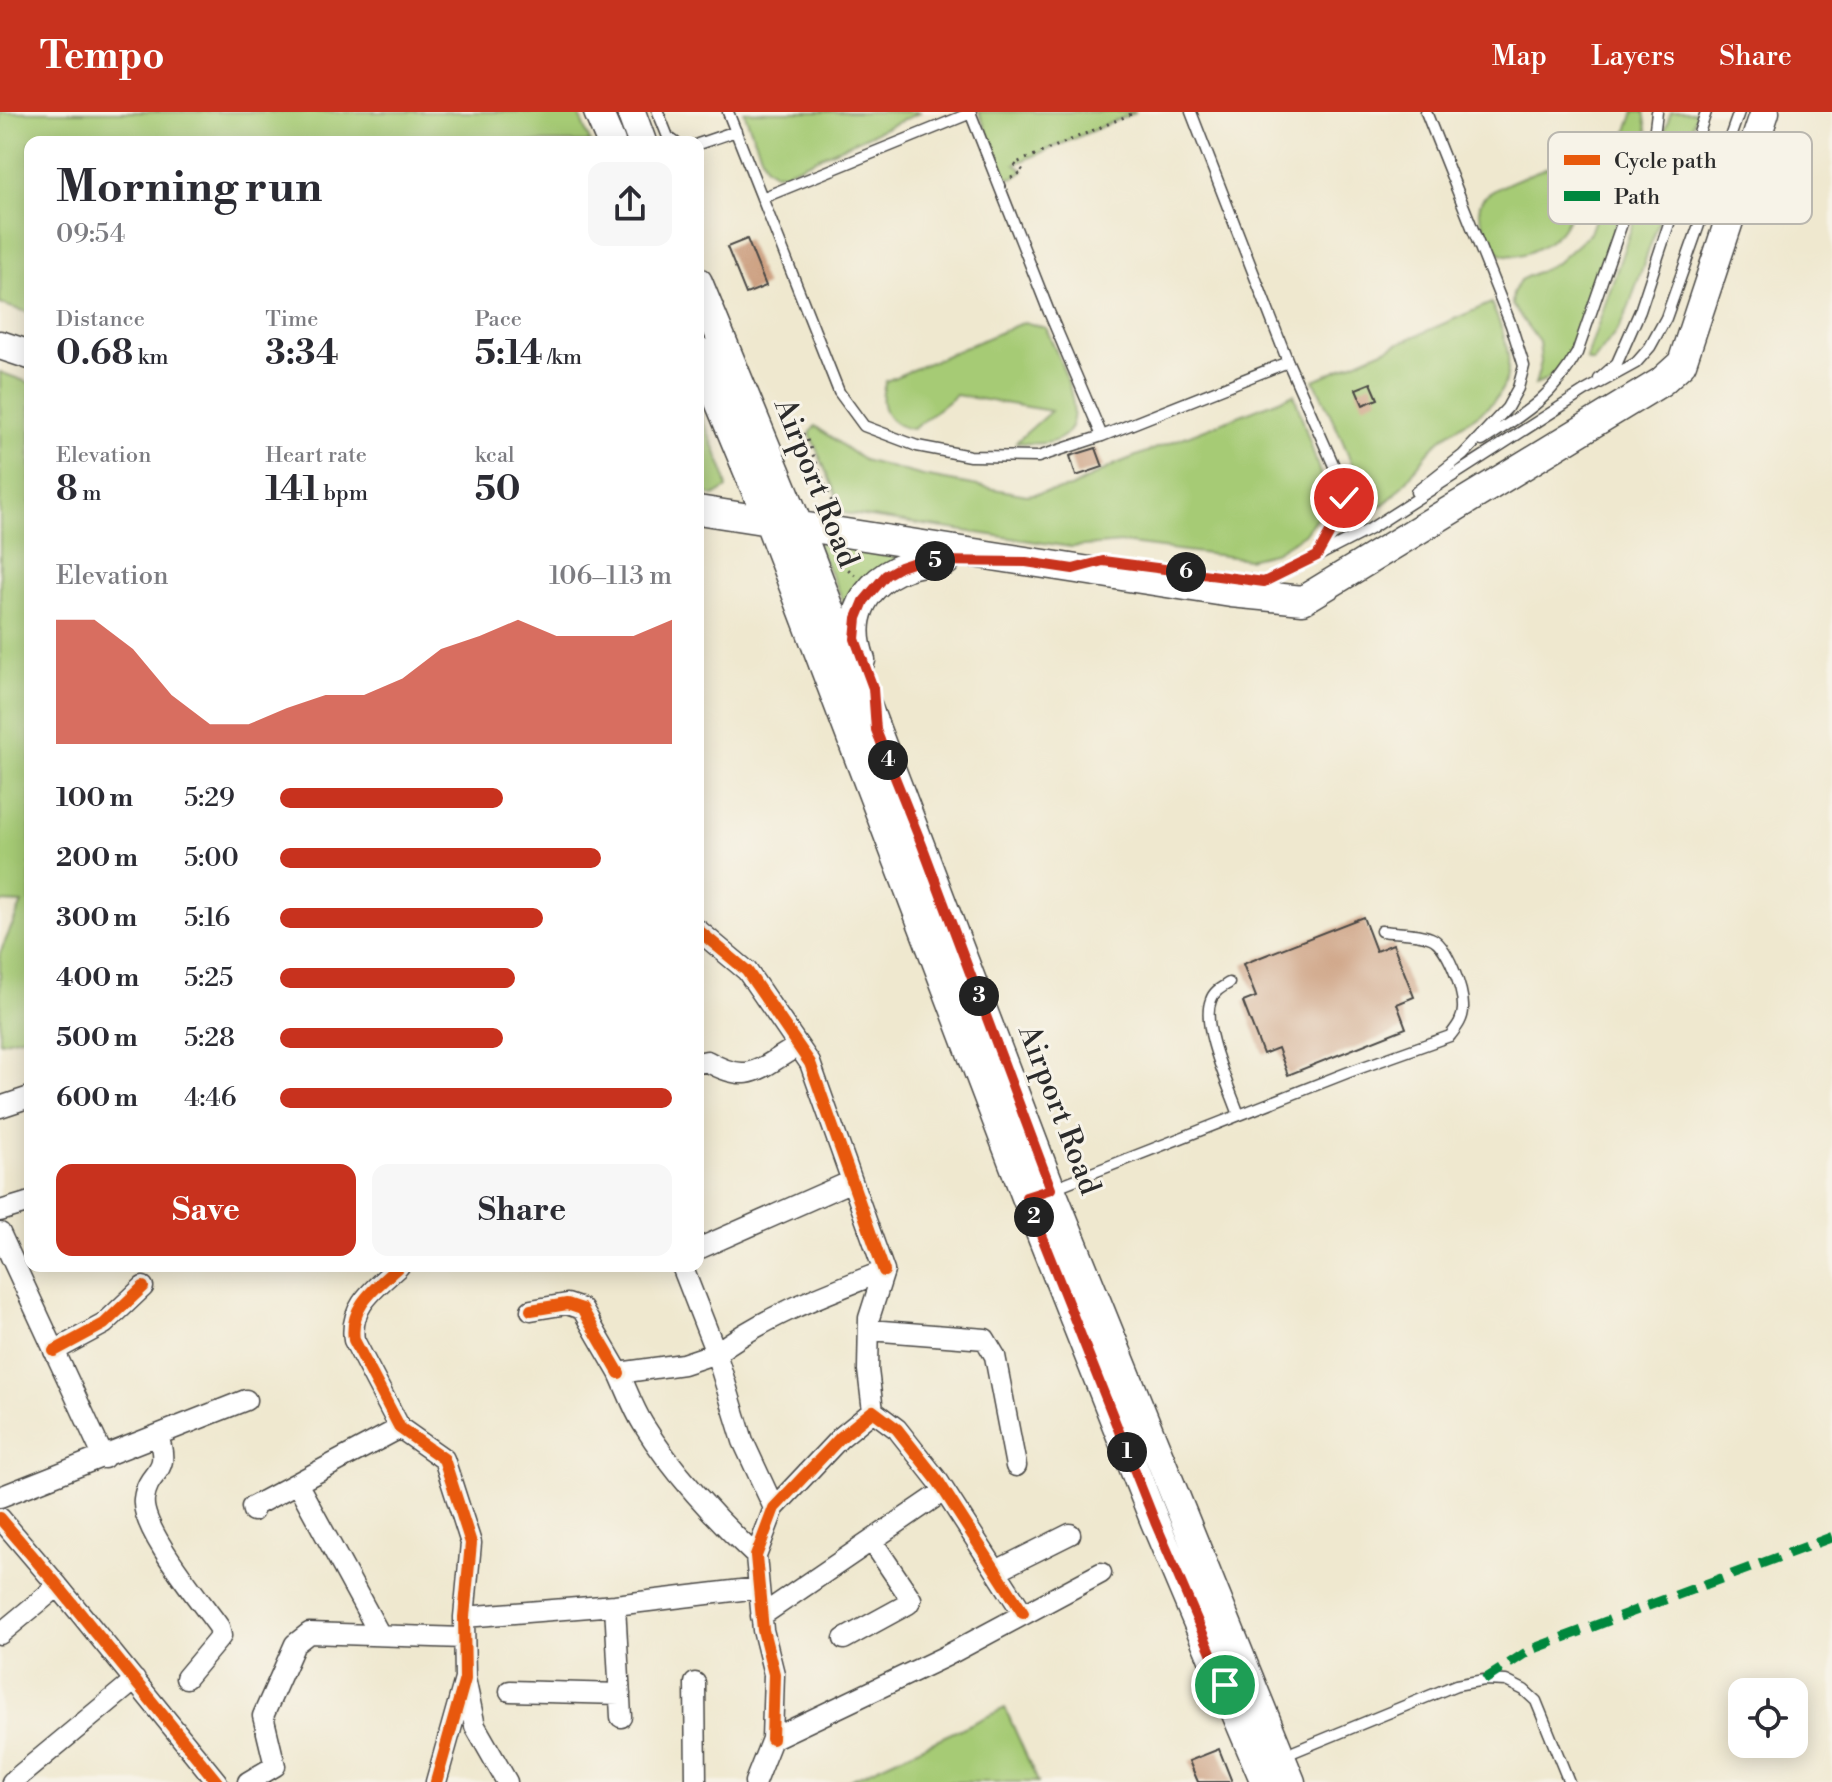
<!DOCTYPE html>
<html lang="en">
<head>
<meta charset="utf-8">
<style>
	:root { --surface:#fff; --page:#f7f7f7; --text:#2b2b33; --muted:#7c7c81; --accent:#c8321e }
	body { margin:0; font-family:"Libre Bodoni",serif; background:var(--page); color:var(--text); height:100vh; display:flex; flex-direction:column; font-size:30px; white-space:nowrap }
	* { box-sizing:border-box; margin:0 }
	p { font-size:26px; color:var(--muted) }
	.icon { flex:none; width:44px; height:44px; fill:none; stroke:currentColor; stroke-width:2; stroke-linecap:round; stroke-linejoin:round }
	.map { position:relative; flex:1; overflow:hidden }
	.drawer { position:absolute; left:24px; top:24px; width:680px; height:1136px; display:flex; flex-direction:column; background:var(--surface); border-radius:16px; box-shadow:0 4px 20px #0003 }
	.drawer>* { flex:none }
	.buttons { position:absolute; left:1728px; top:1566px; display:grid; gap:16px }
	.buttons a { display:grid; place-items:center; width:80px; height:80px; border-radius:16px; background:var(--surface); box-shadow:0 4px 20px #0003; font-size:40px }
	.pin { position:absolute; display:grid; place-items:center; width:68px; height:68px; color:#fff; margin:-34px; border:4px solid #fff; border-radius:50%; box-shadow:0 2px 8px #0007 }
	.km { position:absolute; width:40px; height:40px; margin:-20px; border-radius:50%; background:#222; color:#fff; font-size:22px; line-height:40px; text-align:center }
	.round { display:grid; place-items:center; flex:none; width:84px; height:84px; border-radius:16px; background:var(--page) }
	.summary { display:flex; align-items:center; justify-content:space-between; height:136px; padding:0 32px }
	h1 { font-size:44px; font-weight:700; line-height:60px }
	.figures { display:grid; grid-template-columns:repeat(3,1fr); gap:12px; height:136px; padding:8px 32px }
	.figures div { display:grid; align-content:center }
	.figures b { font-size:34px; font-weight:700 }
	.figures small { font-size:22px; font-weight:400 }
	.figures p { font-size:22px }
	.chart { height:224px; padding:16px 32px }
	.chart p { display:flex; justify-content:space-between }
	.chart svg { width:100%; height:144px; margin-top:8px; fill:var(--accent); opacity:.7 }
	.button { display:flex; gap:16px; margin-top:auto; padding:16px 32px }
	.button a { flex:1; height:92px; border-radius:16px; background:var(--accent); color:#fff; font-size:32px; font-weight:700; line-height:92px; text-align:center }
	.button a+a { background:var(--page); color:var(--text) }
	ul { padding:0 32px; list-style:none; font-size:26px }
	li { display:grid; grid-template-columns:128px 96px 1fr; align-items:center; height:60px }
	li i { height:20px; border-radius:10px; background:var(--accent) }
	header { display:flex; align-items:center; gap:48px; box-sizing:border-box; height:112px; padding:0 40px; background:var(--accent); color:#fff }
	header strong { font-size:38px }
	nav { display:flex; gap:44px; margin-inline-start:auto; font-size:28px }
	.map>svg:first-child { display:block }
	.green { fill:#a6cb75; stroke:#687b50; stroke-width:2 }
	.building { fill:#ca9b7b }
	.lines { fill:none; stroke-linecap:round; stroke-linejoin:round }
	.service-casing { stroke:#484744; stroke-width:13 }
	.minor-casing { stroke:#484744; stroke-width:23 }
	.secondary-casing { stroke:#484744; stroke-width:31 }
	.path { stroke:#484744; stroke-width:3; stroke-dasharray:2 6; stroke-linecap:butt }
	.service { stroke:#fff; stroke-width:10 }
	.minor { stroke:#fff; stroke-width:20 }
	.secondary { stroke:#fff; stroke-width:28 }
	.quiet { stroke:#00873e; stroke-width:10; stroke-dasharray:20 10; stroke-linecap:butt }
	.cycleway-casing { stroke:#f7f3e8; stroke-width:17 }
	.cycleway { stroke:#e8590c; stroke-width:12 }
	.route-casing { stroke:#fff; stroke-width:16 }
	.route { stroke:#c8321e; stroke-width:10 }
	.labels { text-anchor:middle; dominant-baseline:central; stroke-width:6; stroke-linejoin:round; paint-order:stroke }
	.street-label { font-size:30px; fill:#2b2b2b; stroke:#f7f3e8 }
	.key { fill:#f7f3e8; stroke:#bab7af; stroke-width:2 }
	.key-label { font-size:22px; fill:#2b2b2b }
</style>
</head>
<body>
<header>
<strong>Tempo</strong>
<nav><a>Map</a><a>Layers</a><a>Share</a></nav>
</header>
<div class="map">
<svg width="1832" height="1670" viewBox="0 0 1832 1670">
	<rect width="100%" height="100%" fill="#f7f3e8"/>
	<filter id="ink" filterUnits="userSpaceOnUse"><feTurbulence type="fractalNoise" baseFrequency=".0125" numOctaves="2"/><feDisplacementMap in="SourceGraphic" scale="16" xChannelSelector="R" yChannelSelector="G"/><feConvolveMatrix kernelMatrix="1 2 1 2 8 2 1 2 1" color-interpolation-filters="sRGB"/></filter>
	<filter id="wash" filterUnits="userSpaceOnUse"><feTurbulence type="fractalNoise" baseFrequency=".006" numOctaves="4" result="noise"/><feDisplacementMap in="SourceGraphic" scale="32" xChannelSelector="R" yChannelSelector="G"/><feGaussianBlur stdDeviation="1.8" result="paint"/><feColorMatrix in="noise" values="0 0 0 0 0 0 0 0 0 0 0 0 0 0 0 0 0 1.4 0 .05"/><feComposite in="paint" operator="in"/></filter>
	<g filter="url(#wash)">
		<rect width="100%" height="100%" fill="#efe8cf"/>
		<path class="green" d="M0 0H578L590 30H30V201L0 192Z
			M744 0H921L786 60 775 61 766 55Z
			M979 0H1136L1015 52 1024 59 1014 66 1005 65Z
			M1634 0H1644L1648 22 1574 231C1567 249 1554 267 1535 273L1541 250 1539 230 1512 193 1513 181 1520 168 1558 150 1590 121Z
			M1671 0H1697L1628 197 1619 216 1593 250 1586 248Z
			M1577 44 1589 47V56C1580 76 1574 100 1561 118 1549 134 1514 153 1496 138 1489 133 1486 120 1483 111 1480 103 1477 96 1482 88 1491 74 1558 52 1577 44Z
			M1491 191C1509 231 1523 271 1480 301 1465 312 1448 319 1435 333 1422 346 1412 363 1400 377 1390 389 1375 398 1362 408L1355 407C1354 396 1360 386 1358 376 1350 338 1330 303 1314 268Z
			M1024 210 1046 216C1065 262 1110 344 1016 330L1051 299 956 283 913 317C886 314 877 293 886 269Z
			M0 260 30 271V923L0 930V841L22 791 0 790Z
			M1294 282 1325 377 1320 401 1304 422 1273 441 1248 447 1122 431 1071 435 844 401 810 322 815 314 863 348 923 364 1027 383 1071 376 1116 352Z
			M698 296 723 357 727 376 714 384 698 379Z
			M816 430 898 446 851 505Z
			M1005 1596 1038 1670H846Z"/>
		<g id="blocks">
			<path class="building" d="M747 127 766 174 746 182 727 135Z
				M1371 271 1378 287 1363 293 1356 277Z
				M1096 336 1103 355 1076 364 1070 344Z
				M1363 805 1376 839 1393 832 1414 885 1397 892 1406 916 1288 963 1278 936 1263 942 1243 890 1256 885 1243 852Z
				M1219 1637 1232 1670H1198L1189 1649Z"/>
		</g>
	</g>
	<g filter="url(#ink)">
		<use href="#blocks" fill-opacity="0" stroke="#484744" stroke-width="2"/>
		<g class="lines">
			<defs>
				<path id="service" d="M658 0 668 25 675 30
					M728 0 839 280 864 314 917 334 970 344 1038 345 1102 324 1049 200 970 0
					M1191 0 1288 250 1342 372C1345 400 1331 418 1318 442
					M698 32 736 19
					M762 86 971 1
					M1599 267 1617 251 1640 199 1706 0
					M1102 324 1288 250
					M1482 329C1525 301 1551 287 1577 241L1655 16 1657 0
					M1416 380 1463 343 1507 296 1518 276 1524 254 1511 213 1426 0
					M1168 457 1264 470 1306 450 1370 417 1585 279 1636 251 1650 235 1666 206 1739 0
					M1229 871C1221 876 1214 879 1211 888 1200 914 1230 976 1239 1003
					M1051 1077 1349 960 1450 924C1456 916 1463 908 1463 897 1464 879 1447 832 1431 826 1416 820 1396 821 1381 819
					M1283 1644 1456 1573 1484 1568 1506 1569 1524 1578 1536 1589 1569 1670"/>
				<path id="minor" d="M698 818 747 859 810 951 884 1159
					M698 951 707 949C750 974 759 956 798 934
					M0 995 30 985
					M0 1099 30 1090
					M0 1121 104 1346
					M698 1137 852 1069
					M399 1154C376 1176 349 1193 354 1228L400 1316 444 1347 471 1431 464 1505 465 1567 436 1670
					M682 1154 716 1241 683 1252 619 1261C627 1278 633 1296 643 1312 671 1358 716 1407 756 1444
					M531 1198 567 1192 582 1197 619 1261
					M869 1218 985 1227 995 1244 1016 1354
					M54 1239 104 1212 143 1175
					M158 1324C172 1364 148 1356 144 1387 140 1417 200 1488 219 1515L221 1524 186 1566
					M297 1371 380 1523
					M0 1385 246 1288
					M774 1396 743 1329 716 1241C767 1203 825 1182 884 1159L869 1206 868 1258 873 1299
					M253 1399 252 1395 400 1316
					M0 1406 58 1474 217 1670
					M996 1459 1070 1422
					M615 1493 621 1605
					M761 1504 944 1379
					M464 1505 615 1493 758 1476
					M0 1522 58 1474
					M844 1527 908 1492 911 1487 872 1429
					M466 1571 475 1614 507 1670
					M695 1571 696 1670
					M510 1579 620 1582
					M772 1627 774 1562 763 1518 756 1444 774 1396 840 1326 873 1299 897 1317 938 1369 1023 1501
					M12 1670 135 1568
					M248 1670 275 1654 263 1604 295 1532 309 1521 464 1526
					M755 1670 772 1627 946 1544 1101 1461"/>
				<path id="secondary" d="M598 0 611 30
					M631 0 642 30
					M698 170 799 415 1051 1077 1291 1670
					M0 233 30 243
					M698 239 769 410 1026 1085 1155 1410 1265 1670
					M698 398 1231 481 1303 488 1661 270 1682 251 1765 0
					M861 548C839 488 888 446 946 449"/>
			</defs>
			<use href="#service" class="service-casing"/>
			<use href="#minor" class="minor-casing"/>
			<use href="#secondary" class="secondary-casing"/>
			<path class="path" d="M1011 66 1024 59 1014 52 1136 0
				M787 324 799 321 805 323 834 395
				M836 447 855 463"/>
			<use href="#service" class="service"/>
			<use href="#minor" class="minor"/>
			<use href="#secondary" class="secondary"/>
			<path class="quiet" d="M1484 1568 1530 1538 1832 1425"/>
			<defs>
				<path id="cycleway" d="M698 818 747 859 810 951 884 1159
					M399 1154C376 1176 349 1193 354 1228L400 1316 444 1347 471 1431 464 1505 465 1567 436 1670
					M531 1198 567 1192 582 1197 619 1261
					M54 1239 104 1212 143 1175
					M0 1406 58 1474 217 1670
					M772 1627 774 1562 763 1518 756 1444 774 1396 840 1326 873 1299 897 1317 938 1369 1023 1501"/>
			</defs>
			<use href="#cycleway" class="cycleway-casing"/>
			<use href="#cycleway" class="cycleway"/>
		</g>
	</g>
	<g class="lines" filter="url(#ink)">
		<defs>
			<path id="route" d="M1225 1573 1155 1410 1026 1085 1051 1077 922 733 876 618 873 576 855 527 857 506 864 489 886 463 900 455 912 451 934 449 1026 450 1073 457 1103 449 1264 470 1317 444 1341 401 1344 386"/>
		</defs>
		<use href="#route" class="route-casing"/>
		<use href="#route" class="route"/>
	</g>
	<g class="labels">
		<g class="street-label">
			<text transform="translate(816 371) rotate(68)">Airport Road</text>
			<text transform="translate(1059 998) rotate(69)">Airport Road</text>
		</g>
	</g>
	<rect x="1548" y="20" width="264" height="92" rx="12" class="key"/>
	<rect x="1564" y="43" width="36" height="10" fill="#e8590c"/>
	<rect x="1564" y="79" width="36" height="10" fill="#00873e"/>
	<g class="key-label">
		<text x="1614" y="56">Cycle path</text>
		<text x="1614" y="92">Path</text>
	</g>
</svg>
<div class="buttons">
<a><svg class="icon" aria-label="locate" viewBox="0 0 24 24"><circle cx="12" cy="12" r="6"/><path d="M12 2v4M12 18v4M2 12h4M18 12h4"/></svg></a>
</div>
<div class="pin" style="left:1225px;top:1573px;background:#1e9e55"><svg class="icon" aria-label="arrive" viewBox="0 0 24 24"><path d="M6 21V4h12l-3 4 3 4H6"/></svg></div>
<div class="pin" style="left:1344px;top:386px;background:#d93025"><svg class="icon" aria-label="check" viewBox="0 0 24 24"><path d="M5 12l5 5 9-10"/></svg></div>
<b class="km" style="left:1127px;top:1340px">1</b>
<b class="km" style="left:1034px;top:1105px">2</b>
<b class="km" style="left:979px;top:884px">3</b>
<b class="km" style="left:888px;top:648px">4</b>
<b class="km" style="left:935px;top:449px">5</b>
<b class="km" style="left:1186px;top:460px">6</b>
<section class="drawer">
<div class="summary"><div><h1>Morning run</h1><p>09:54</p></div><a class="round"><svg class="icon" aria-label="share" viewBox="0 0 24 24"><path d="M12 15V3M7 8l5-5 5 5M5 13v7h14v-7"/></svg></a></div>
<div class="figures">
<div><p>Distance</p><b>0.68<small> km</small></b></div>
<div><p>Time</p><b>3:34</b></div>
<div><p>Pace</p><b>5:14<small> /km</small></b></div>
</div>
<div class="figures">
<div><p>Elevation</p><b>8<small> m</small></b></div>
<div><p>Heart rate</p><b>141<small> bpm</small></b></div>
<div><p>kcal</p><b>50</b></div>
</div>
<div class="chart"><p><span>Elevation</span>106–113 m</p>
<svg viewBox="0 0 160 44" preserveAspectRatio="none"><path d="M0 44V6L10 6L20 15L30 29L40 38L50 38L60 33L70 29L80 29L90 24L100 15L110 11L120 6L130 11L140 11L150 11L160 6V44z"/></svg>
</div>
<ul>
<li><b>100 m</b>5:29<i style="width:57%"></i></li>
<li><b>200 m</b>5:00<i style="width:82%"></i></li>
<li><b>300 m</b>5:16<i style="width:67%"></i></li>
<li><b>400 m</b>5:25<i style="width:60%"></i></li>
<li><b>500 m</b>5:28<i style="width:57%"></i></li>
<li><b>600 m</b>4:46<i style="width:100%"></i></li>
</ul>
<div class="button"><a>Save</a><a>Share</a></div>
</section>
</div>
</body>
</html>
